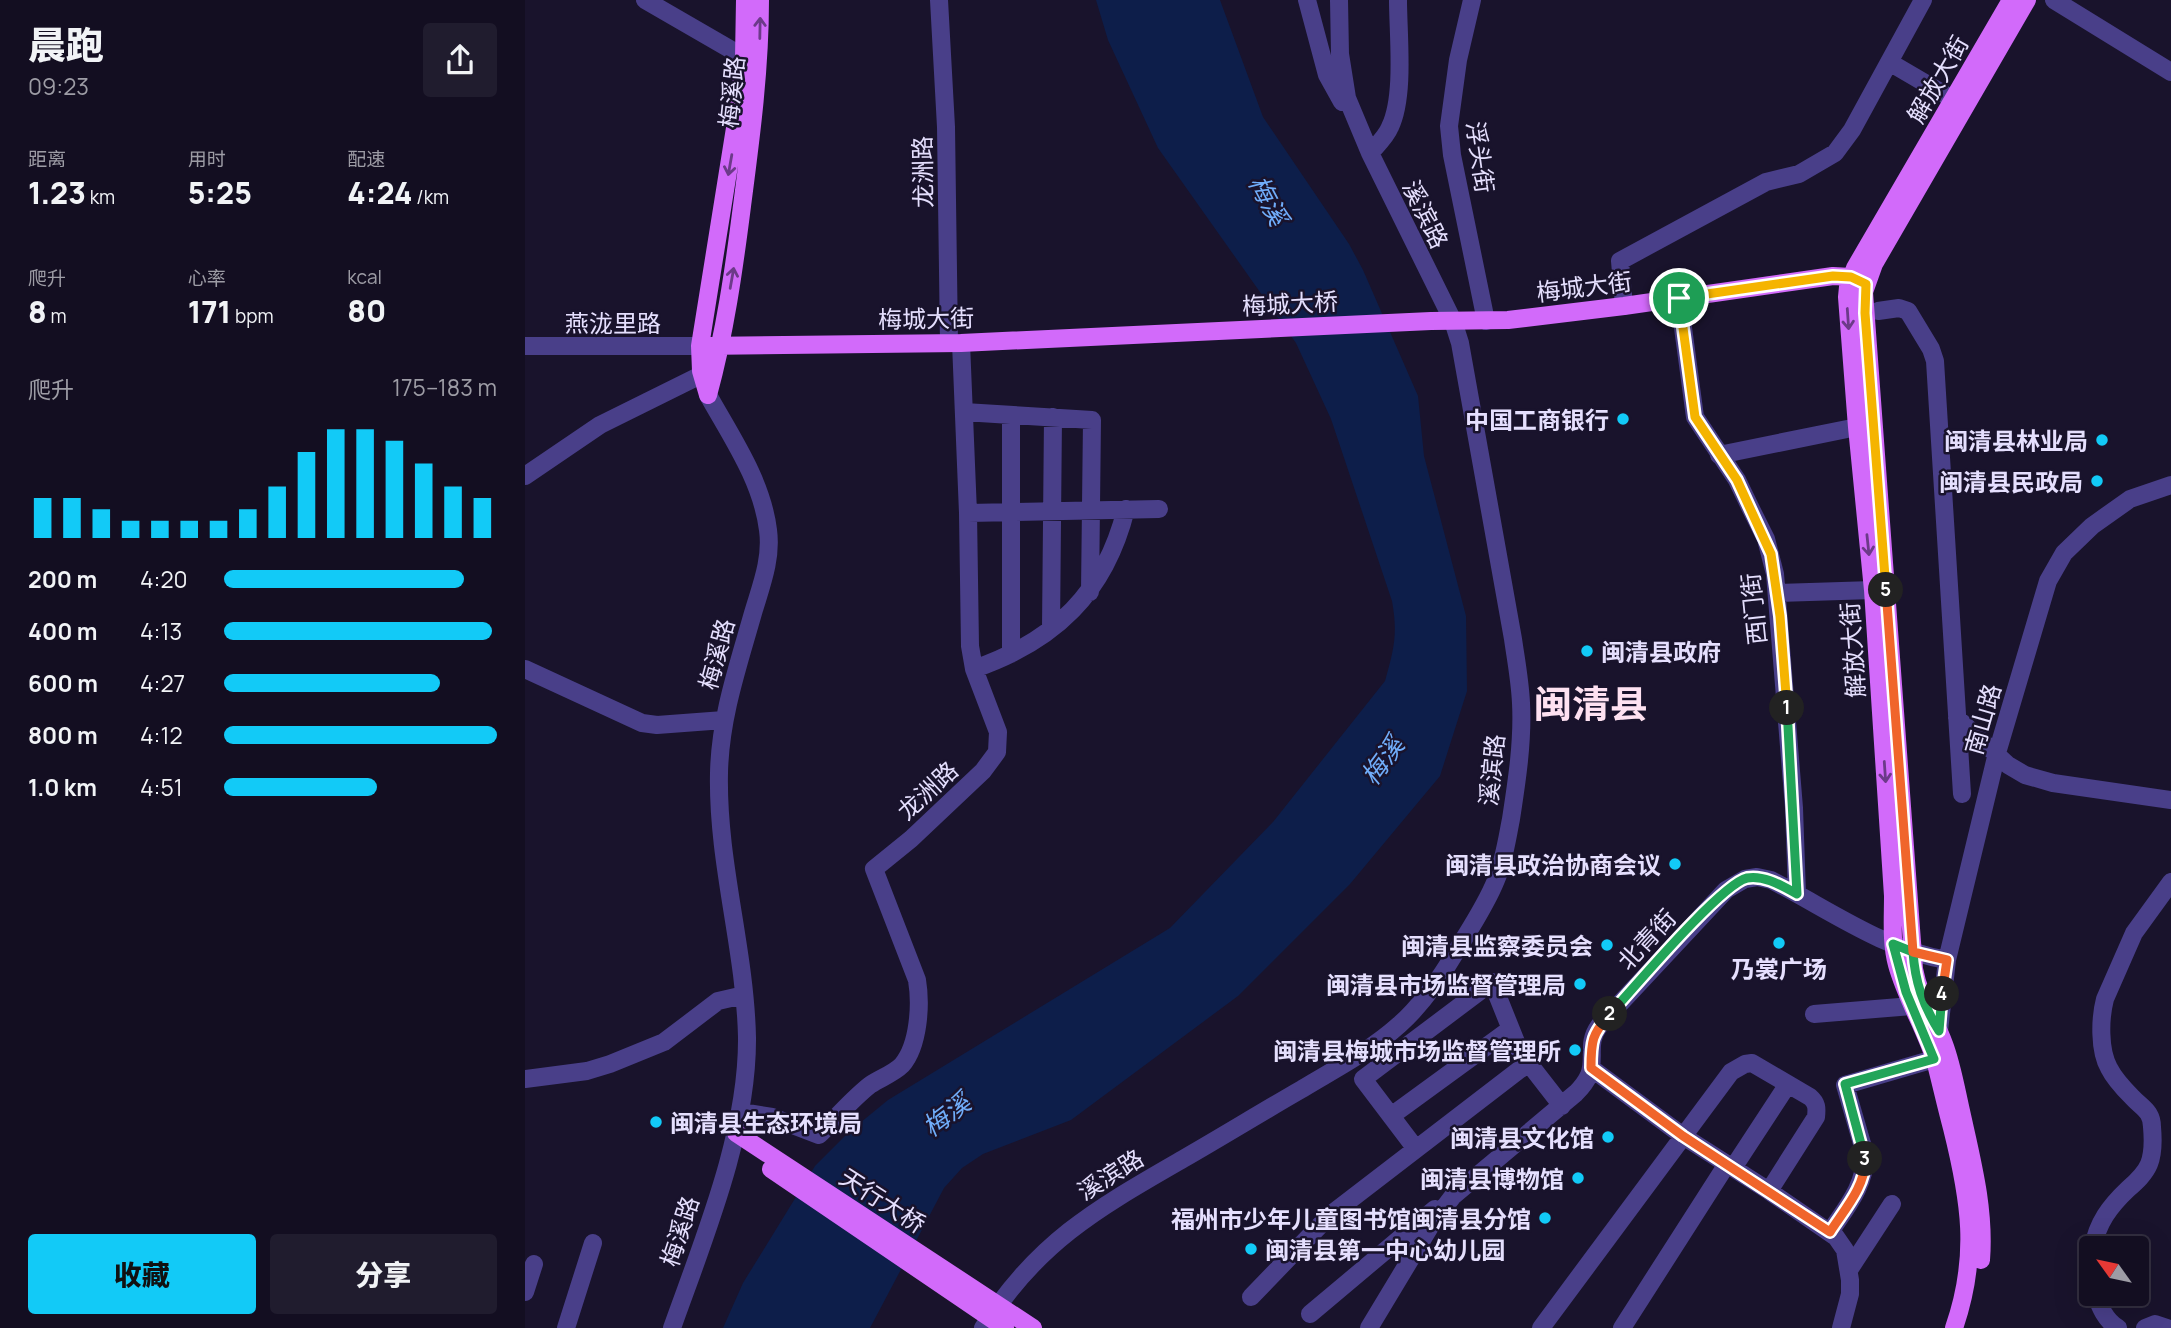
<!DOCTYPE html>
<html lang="zh">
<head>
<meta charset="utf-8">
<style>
	:root { --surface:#130e21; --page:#201c2e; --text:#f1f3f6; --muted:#9d9ca5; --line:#322e3f; --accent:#12caf7 }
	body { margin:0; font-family:Manrope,"Noto Sans SC",sans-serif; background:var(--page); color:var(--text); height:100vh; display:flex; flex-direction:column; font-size:26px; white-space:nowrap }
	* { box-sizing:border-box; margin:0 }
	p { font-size:23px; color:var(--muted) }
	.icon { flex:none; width:38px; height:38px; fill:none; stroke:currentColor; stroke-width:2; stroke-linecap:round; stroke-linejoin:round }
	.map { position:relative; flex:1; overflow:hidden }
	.sheet { display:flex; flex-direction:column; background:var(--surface); width:525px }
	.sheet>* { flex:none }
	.needle { width:46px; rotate:303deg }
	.fabs { position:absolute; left:1554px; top:1236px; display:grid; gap:14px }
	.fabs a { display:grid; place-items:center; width:70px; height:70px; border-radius:7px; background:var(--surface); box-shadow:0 7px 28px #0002,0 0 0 2px var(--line); font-size:35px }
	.pin { position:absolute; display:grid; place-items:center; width:60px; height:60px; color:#fff; margin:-30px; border:4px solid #fff; border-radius:50%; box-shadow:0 2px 7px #0007 }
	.km { position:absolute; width:35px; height:35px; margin:-18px; border-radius:50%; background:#222; color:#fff; font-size:19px; line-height:35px; text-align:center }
	.round { display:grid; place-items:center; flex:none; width:74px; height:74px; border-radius:7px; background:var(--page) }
	.overview { display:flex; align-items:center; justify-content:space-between; height:119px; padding:0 28px }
	h1 { font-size:38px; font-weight:800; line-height:52px }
	.metrics { display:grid; grid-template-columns:repeat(3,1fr); gap:10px; height:119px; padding:7px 28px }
	.metrics div { display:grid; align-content:center }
	.metrics b { font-size:30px; font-weight:800 }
	.metrics small { font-size:19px; font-weight:400 }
	.metrics p { font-size:19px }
	.chart { height:196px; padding:14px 28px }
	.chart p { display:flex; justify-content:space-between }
	.chart svg { width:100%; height:126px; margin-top:7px; stroke:var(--accent); stroke-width:6 }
	.action { display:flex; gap:14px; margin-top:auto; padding:14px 28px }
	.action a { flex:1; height:80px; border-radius:7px; background:var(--accent); color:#111; font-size:28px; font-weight:800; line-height:80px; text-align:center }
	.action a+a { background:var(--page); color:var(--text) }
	ul { padding:0 28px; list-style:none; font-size:23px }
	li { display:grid; grid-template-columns:112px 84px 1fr; align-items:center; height:52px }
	li i { height:18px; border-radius:9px; background:var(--accent) }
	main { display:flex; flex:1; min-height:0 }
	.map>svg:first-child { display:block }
	.water { fill:#0d1e4a }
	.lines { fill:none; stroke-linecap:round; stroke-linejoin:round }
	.minor { stroke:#493f89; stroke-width:18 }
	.major { stroke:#d26afa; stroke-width:18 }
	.oneway { stroke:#6c3a89 }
	.split-1-casing { stroke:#fff; stroke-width:14 }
	.split-2-casing { stroke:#fff; stroke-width:14 }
	.split-3-casing { stroke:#fff; stroke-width:14 }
	.split-4-casing { stroke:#fff; stroke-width:14 }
	.split-5-casing { stroke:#fff; stroke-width:14 }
	.split-6-casing { stroke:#fff; stroke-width:14 }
	.split-1 { stroke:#f5b400; stroke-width:9 }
	.split-2 { stroke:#22a559; stroke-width:9 }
	.split-3 { stroke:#f0652b; stroke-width:9 }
	.split-4 { stroke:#22a559; stroke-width:9 }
	.split-5 { stroke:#f0652b; stroke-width:9 }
	.split-6 { stroke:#f5b400; stroke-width:9 }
	.poi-dot { fill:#12caf7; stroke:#19132c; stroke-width:2.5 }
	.labels { text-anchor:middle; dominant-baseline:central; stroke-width:5; stroke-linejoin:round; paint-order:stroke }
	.street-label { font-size:24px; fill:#e5dffe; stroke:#19132c }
	.poi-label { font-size:24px; font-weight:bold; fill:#e5dffe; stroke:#19132c; text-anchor:end }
	.water-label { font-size:26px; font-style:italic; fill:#70adfa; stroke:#19132c }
	.town-label { font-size:38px; font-weight:bold; fill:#fee1f1; stroke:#19132c }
</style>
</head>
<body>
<main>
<section class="sheet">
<div class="overview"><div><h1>晨跑</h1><p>09:23</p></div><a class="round"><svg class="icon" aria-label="share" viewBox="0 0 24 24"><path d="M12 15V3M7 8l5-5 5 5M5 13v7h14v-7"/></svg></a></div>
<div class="metrics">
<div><p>距离</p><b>1.23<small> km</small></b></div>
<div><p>用时</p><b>5:25</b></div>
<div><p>配速</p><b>4:24<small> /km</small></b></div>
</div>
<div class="metrics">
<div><p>爬升</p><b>8<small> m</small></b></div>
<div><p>心率</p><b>171<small> bpm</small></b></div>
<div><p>kcal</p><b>80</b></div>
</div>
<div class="chart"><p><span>爬升</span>175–183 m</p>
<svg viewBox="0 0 160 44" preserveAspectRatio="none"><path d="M5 44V30M15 44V30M25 44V34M35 44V38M45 44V38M55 44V38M65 44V38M75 44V34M85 44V26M95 44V14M105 44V6M115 44V6M125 44V10M135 44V18M145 44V26M155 44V30"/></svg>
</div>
<ul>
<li><b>200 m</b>4:20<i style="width:88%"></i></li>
<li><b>400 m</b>4:13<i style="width:98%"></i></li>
<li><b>600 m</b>4:27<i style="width:79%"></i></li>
<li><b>800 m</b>4:12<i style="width:100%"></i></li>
<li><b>1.0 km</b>4:51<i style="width:56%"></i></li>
</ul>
<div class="action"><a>收藏</a><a>分享</a></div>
</section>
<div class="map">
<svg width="1646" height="1328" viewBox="0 0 1646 1328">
	<rect width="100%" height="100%" fill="#19132c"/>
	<path class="water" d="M571 0H695L738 117 824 244 838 270 893 396 899 456 941 616 942 691 915 776 825 884 713 996 546 1120 458 1154 437 1168 419 1188 345 1328H198L218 1283 290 1166 324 1132 363 1100 645 928 748 822 860 681C869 649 873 634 867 601L806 419 771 343 633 148 583 40Z"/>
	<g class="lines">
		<path class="minor" d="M120 0 229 63
			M414 0 421 127 424 343
			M782 0 802 75 817 102
			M947 0 933 60 924 126 927 155 961 321
			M1529 0 1646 72
			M1364 62 1429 100
			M845 153C852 145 861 137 865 127 880 96 873 35 873 0
			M1154 298 1170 417 1212 480 1225 507 1241 539 1250 574 1269 808 1272 894
			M1099 306 1095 261 1241 182 1274 174 1310 153 1327 130 1398 0
			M1353 311 1374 308 1383 311 1406 349 1410 361 1437 794
			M0 346H175
			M439 412 567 420 565 592
			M486 415V654
			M1194 455 1332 427
			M0 476 75 425 188 369
			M443 513 634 509
			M1253 593 1348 590
			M526 628 528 417
			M0 669 117 723 132 725 199 720
			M449 669C530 641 580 593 601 509
			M1432 718 1483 765 1500 775 1528 783 1646 800
			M1289 1014 1387 1006
			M1414 1031 1422 960 1472 753 1523 581 1539 553 1567 526 1605 499 1646 485
			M1066 1068 1158 1136 1244 1191 1311 1237 1320 1250 1325 1280V1294L1316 1328
			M0 1079 62 1071 85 1064 139 1042 193 1001 219 995
			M216 1112 247 1117 294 1135C310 1119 326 1100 345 1085 355 1078 368 1074 377 1065 394 1045 396 1004 392 980L349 869 386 839 458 771 472 752 473 732 449 669 445 646 443 513 436 343
			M866 1116 984 1030
			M891 1149 838 1079 967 982 995 1052 1037 1106
			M1208 1168 1263 1084
			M1305 1232C1321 1208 1341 1185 1340 1154L1320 1085 1409 1059
			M1568 1248C1572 1223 1585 1206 1603 1189 1611 1182 1620 1174 1624 1164 1628 1154 1628 1138 1627 1127 1627 1111 1617 1108 1607 1097 1599 1089 1589 1078 1584 1068 1574 1050 1575 1018 1580 999L1609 933 1646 882
			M1324 1270 1367 1204
			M0 1292 9 1264
			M1570 1293C1575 1307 1580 1320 1593 1328
			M726 1297 804 1216 1002 1064
			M785 1314 910 1209
			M41 1328 68 1243
			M147 1328C179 1238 223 1133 222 1037 220 948 192 862 194 773 195 718 213 666 228 613 236 586 247 559 243 530 237 481 207 438 183 395
			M458 1328C512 1242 573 1208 658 1159 698 1136 737 1112 777 1089 810 1069 845 1051 874 1025 898 1004 916 977 932 950 946 927 961 905 971 880 979 861 982 839 986 819 992 780 998 741 996 703 995 681 991 660 988 639L935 343 928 321 845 153 822 98 815 54 814 0
			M844 1328 906 1225 928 1196 1051 1093C1056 1088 1061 1082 1064 1075 1071 1058 1061 1044 1074 1026L1201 890 1220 879 1232 877 1246 880C1303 909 1359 950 1422 960
			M1016 1328 1206 1072 1220 1064 1227 1063 1285 1097C1292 1103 1292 1108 1291 1117L1244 1191
			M1097 1328 1202 1164
			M1620 1328 1630 1324 1642 1328"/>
		<path class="major" d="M175 346 436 343 906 321 983 320 1099 306 1308 276 1326 277 1337 281
			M183 395 176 371 175 346 215 97 219 58 220 0
			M183 395C200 333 209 269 217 206 226 137 235 70 235 0
			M211 1133 508 1328
			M246 1169 480 1328
			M1456 1260C1460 1209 1447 1161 1436 1111 1431 1089 1427 1065 1419 1044 1409 1016 1395 1001 1389 969L1339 292 1349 264 1502 0
			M1429 1328C1454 1256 1445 1200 1427 1128 1421 1106 1416 1083 1410 1060 1400 1028 1381 998 1372 965 1366 943 1368 919 1368 896L1348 590 1332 427 1322 297 1323 287 1330 268 1486 0"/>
	</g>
	<defs><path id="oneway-shaft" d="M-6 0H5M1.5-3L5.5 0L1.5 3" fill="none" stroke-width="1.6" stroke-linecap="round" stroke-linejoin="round" transform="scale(1.75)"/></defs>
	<g class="oneway">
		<use href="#oneway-shaft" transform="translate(235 28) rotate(-89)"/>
		<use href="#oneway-shaft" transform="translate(205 165) rotate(100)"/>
		<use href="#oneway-shaft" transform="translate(207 278) rotate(-80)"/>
		<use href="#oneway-shaft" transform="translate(1323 319) rotate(86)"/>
		<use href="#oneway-shaft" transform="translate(1343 545) rotate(84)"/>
		<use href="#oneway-shaft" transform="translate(1360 772) rotate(86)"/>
	</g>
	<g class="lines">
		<defs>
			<path id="split-1" d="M1154 298 1170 417 1212 480 1246 554 1255 616 1262 708"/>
			<path id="split-2" d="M1085 1014C1108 989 1196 884 1222 878 1240 875 1257 886 1272 894L1262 708"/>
			<path id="split-3" d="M1085 1014C1067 1034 1066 1041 1066 1068L1158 1136 1305 1232C1319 1210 1341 1186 1340 1159"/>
			<path id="split-4" d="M1340 1159 1320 1084 1409 1059 1381 992 1368 944 1388 952C1390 982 1398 1005 1414 1031L1417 994"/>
			<path id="split-5" d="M1361 590 1388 952 1422 960 1417 994"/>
			<path id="split-6" d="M1154 298 1308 276 1326 277 1341 284 1340 313 1361 590"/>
		</defs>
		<use href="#split-1" class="split-1-casing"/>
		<use href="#split-2" class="split-2-casing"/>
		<use href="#split-3" class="split-3-casing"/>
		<use href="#split-4" class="split-4-casing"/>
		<use href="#split-5" class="split-5-casing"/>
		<use href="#split-6" class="split-6-casing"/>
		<use href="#split-1" class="split-1"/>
		<use href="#split-2" class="split-2"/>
		<use href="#split-3" class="split-3"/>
		<use href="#split-4" class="split-4"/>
		<use href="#split-5" class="split-5"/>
		<use href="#split-6" class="split-6"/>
	</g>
	<g class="poi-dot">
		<circle cx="1098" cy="419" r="7"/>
		<circle cx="1577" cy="440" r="7"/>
		<circle cx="1572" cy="481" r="7"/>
		<circle cx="1062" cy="651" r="7"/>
		<circle cx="1150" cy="864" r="7"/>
		<circle cx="1254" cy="943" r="7"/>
		<circle cx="1082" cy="945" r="7"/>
		<circle cx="1055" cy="984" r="7"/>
		<circle cx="1050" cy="1050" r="7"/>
		<circle cx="131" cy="1122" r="7"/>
		<circle cx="1083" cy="1137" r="7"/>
		<circle cx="1053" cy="1178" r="7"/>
		<circle cx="1020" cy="1218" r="7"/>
		<circle cx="726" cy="1249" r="7"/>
	</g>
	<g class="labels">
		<g class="street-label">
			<text transform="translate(1412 79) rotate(-60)">解放大街</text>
			<text transform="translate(206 92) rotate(-84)">梅溪路</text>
			<text transform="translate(956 157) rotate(82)">浮头街</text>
			<text transform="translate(397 172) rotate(-91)">龙洲路</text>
			<text transform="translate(901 214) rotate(64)">溪滨路</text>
			<text transform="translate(1059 286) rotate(-7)">梅城大街</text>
			<text transform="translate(765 303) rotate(-3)">梅城大桥</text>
			<text transform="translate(401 318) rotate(-1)">梅城大街</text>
			<text x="88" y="322">燕泷里路</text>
			<text transform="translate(1228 609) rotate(-96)">西门街</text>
			<text transform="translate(1327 650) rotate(-94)">解放大街</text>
			<text transform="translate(191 654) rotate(-75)">梅溪路</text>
			<text transform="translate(1457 719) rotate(-74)">南山路</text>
			<text transform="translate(966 770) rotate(-84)">溪滨路</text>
			<text transform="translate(402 790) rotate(-43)">龙洲路</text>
			<text transform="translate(1121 939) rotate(-47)">北青街</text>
			<text transform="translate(585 1174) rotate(-32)">溪滨路</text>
			<text transform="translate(358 1200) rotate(33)">天行大桥</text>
			<text transform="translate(154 1231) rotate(-72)">梅溪路</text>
		</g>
		<g class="poi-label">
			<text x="1084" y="419">中国工商银行</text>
			<text x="1563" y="440">闽清县林业局</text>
			<text x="1558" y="481">闽清县民政局</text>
			<text x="1076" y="651" text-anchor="start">闽清县政府</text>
			<text x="1136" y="864">闽清县政治协商会议</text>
			<text x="1068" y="945">闽清县监察委员会</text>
			<text x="1254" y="968" text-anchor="middle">乃裳广场</text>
			<text x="1041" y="984">闽清县市场监督管理局</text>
			<text x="1036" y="1050">闽清县梅城市场监督管理所</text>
			<text x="145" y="1122" text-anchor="start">闽清县生态环境局</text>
			<text x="1069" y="1137">闽清县文化馆</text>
			<text x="1039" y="1178">闽清县博物馆</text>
			<text x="1006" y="1218">福州市少年儿童图书馆闽清县分馆</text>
			<text x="740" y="1249" text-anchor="start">闽清县第一中心幼儿园</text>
		</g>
		<g class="water-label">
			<text transform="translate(744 200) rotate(62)">梅溪</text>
			<text transform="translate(857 760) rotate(-54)">梅溪</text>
			<text transform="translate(421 1114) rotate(-37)">梅溪</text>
		</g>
		<g class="town-label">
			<text x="1066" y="703">闽清县</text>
		</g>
	</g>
</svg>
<div class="fabs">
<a><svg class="needle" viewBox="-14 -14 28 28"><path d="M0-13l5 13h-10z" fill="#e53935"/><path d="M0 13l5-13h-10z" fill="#9d9ca5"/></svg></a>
</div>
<div class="pin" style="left:1154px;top:298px;background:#1e9e55"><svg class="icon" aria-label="arrive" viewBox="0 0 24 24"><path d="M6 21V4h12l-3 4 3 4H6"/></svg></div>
<b class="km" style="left:1262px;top:708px">1</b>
<b class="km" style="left:1085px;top:1014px">2</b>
<b class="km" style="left:1340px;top:1159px">3</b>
<b class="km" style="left:1417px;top:994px">4</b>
<b class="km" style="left:1361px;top:590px">5</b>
</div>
</main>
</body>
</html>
